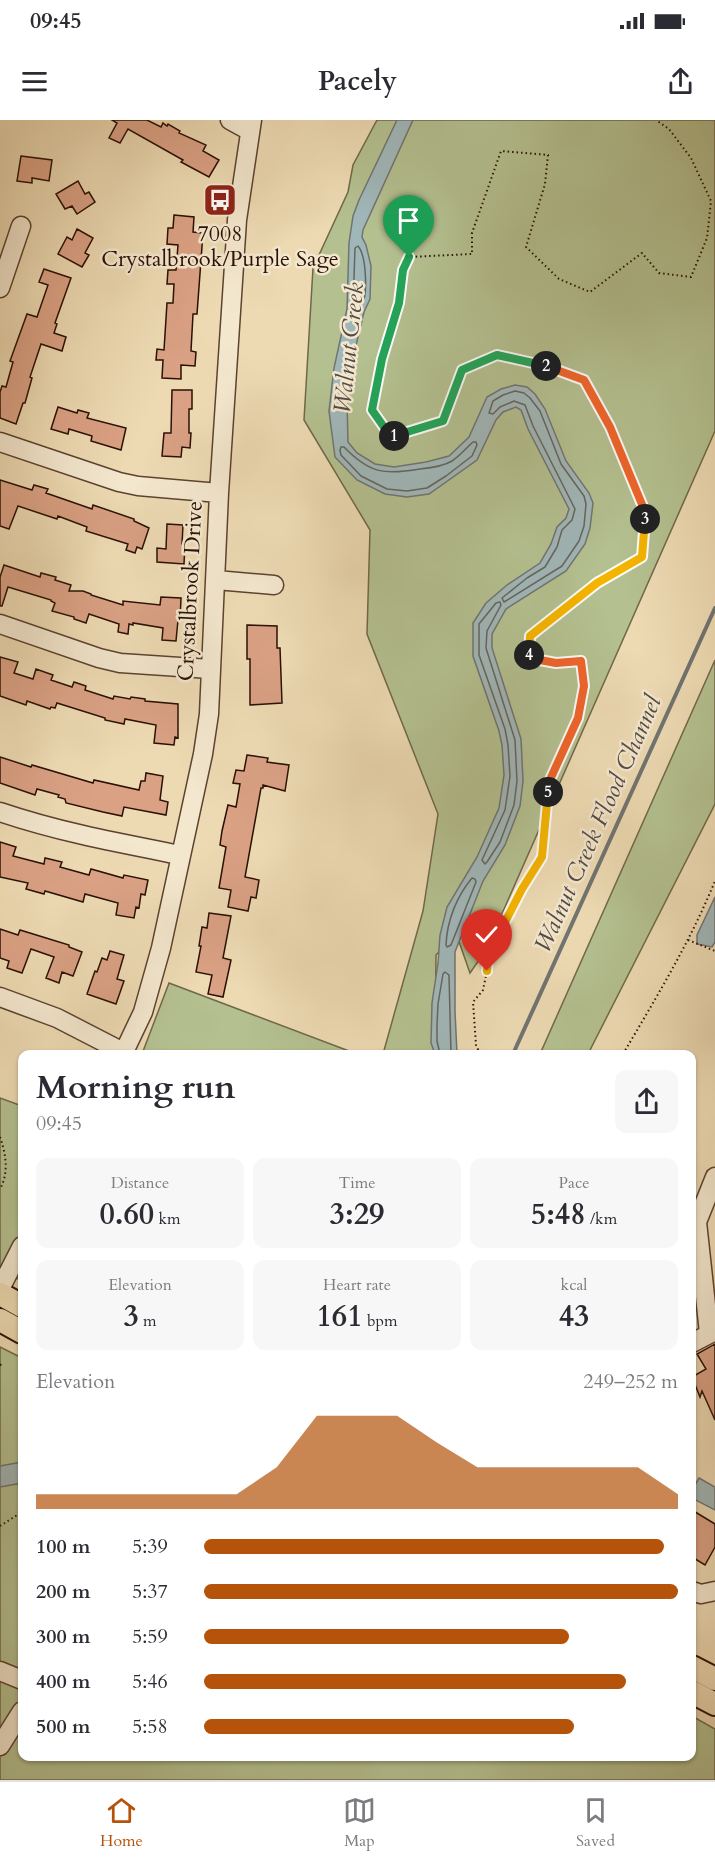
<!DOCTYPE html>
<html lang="en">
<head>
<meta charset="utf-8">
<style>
	:root { --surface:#fff; --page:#f7f7f7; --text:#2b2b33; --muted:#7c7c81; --line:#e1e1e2; --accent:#b45309 }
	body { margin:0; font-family:Cardo,serif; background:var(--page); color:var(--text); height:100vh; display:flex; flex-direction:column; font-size:22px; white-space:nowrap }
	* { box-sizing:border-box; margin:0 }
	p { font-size:20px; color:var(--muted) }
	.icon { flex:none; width:33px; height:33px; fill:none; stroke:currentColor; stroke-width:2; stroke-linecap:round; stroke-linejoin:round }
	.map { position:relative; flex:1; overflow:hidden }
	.details { position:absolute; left:18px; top:930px; width:678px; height:711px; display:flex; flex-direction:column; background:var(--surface); border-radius:12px; box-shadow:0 2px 4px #0004 }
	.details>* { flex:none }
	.pin { position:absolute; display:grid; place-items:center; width:51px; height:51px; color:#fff; margin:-62px -26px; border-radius:50% 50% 50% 0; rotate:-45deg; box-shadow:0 0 6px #0007 }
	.pin .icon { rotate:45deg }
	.km { position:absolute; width:30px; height:30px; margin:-15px; border-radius:50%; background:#222; color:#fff; font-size:16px; line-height:30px; text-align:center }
	.round { display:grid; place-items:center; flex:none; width:63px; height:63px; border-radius:12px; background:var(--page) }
	.headline { display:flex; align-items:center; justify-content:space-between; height:102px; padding:0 18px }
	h1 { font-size:33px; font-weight:600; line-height:45px }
	.figures { display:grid; grid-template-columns:repeat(3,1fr); gap:9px; height:102px; padding:6px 18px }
	.figures div { display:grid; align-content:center; border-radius:12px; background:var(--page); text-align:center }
	.figures b { font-size:30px; font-weight:600 }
	.figures small { font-size:16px; font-weight:400 }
	.figures p { font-size:16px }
	.chart { height:168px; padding:12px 18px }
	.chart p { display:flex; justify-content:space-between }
	.chart svg { width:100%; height:108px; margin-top:6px; fill:var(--accent); opacity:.7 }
	ul { padding:0 18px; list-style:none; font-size:20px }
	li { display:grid; grid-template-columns:96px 72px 1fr; align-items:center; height:45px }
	li i { height:15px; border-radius:8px; background:var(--accent) }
	.status { display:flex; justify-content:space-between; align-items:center; height:42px; padding:0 30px; background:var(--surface); direction:ltr }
	.status svg { height:16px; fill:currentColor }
	header { display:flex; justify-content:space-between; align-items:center; height:78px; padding:0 18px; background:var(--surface); font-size:27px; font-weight:600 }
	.menu { display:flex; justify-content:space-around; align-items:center; height:84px; border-top:2px solid var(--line); background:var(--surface); font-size:16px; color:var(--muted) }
	.menu a { display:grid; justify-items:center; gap:3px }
	.menu .on { color:var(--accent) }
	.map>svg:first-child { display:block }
	.green { fill:#b4c090; stroke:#70684a; stroke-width:1.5 }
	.water { fill:#a0b7b9; stroke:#717471; stroke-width:1.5 }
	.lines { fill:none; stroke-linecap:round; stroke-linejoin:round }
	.shore { stroke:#66645f; stroke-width:1.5 }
	.stream { stroke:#717471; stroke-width:4 }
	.building { fill:#daa184; stroke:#2b1005; stroke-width:1.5 }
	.minor-casing { stroke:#5c4230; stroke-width:21 }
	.major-casing { stroke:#2b1005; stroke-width:26 }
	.path { stroke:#2b1005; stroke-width:2; stroke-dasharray:1.5 3; stroke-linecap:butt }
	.minor { stroke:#f3e7ce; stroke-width:18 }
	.major { stroke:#eddab3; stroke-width:22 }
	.split-1-casing { stroke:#fff; stroke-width:12 }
	.split-2-casing { stroke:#fff; stroke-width:12 }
	.split-3-casing { stroke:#fff; stroke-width:12 }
	.split-4-casing { stroke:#fff; stroke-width:12 }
	.split-5-casing { stroke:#fff; stroke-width:12 }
	.split-6-casing { stroke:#fff; stroke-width:12 }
	.split-1 { stroke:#22a559; stroke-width:8 }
	.split-2 { stroke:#22a559; stroke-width:8 }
	.split-3 { stroke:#f0652b; stroke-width:8 }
	.split-4 { stroke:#f5b400; stroke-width:8 }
	.split-5 { stroke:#f0652b; stroke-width:8 }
	.split-6 { stroke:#f5b400; stroke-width:8 }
	.labels { text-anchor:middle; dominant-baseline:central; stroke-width:5; stroke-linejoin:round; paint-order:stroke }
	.poi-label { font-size:22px; fill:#2b1005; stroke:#f3e7ce }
	.street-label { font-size:22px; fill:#2b1005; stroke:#f3e7ce }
	.water-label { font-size:24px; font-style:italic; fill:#544a44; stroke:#f3e7ce }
</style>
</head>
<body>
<div class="status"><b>09:45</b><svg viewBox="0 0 49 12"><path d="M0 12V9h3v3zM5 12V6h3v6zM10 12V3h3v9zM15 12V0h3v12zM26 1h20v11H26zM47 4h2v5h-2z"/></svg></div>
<header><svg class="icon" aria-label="menu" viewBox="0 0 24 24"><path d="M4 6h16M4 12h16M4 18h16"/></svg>Pacely<svg class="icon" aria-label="share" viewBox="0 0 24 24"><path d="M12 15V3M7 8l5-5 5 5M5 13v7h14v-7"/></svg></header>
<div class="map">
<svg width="715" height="1660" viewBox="0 0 715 1660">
	<rect width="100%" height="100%" fill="#eddab3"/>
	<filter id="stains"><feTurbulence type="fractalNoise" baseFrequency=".00333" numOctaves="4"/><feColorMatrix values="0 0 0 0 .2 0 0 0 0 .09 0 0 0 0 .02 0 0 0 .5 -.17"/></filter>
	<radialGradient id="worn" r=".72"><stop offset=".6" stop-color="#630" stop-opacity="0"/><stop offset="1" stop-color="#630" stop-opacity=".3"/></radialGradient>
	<path class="green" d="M377 0H715V311L486 830 470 853 456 813 436 835 435 934H383L423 791 438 694 367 514 370 410 304 300 313 148 348 72 353 45Z
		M715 540V684L588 934H540Z
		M169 863 357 934H142Z
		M0 978 22 986V1161L0 1150Z
		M0 1227 22 1238V1636H692V1596L715 1609V1660H0Z"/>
	<path class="water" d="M397 0H413L363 110 362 117 366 125 371 146 370 179 364 192 349 255 347 281 348 322 357 333 375 344 394 347 426 342 449 336 469 317 487 277 501 269 515 265 527 267 535 274 545 289 566 341 589 373 593 383 590 408 585 424 566 451 506 489 492 514V528L521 619 523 661 520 686 505 725 483 761 455 832V891L457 934H435L431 923 432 883 438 843 440 815 447 787 477 737 499 688 504 655 502 625 499 611 473 536V503L486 483 507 465 540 443 551 424 557 407 566 398 569 389 528 309 521 290 516 287 503 292 496 300 477 340 429 374 407 377 385 374 357 360 335 337 329 291 334 248 347 189 349 123 353 96 359 80Z
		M715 777V822L712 827 697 824V815Z
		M22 1342V1363L0 1367V1346Z
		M699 1358 715 1367V1390L694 1379 692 1380V1370Z"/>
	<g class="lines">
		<path class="shore" d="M358 126C366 135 367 167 364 179 362 183 359 188 356 191L353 188 355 128Z
			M515 271 524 273 530 278 540 291 561 344 584 376 586 384 584 406 579 421 562 446 504 482 502 478 527 458 545 447 557 427 562 410 572 400 575 389 533 306 525 285 514 281 500 287 493 294 489 293 493 281 503 275Z
			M473 322H476L477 325 472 336 446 356 427 368 407 371 387 369 361 356 341 335 340 330 341 327H344C370 354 385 355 420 349 430 348 444 346 452 341 460 336 466 328 473 322Z
			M496 483 500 482 501 485 487 511 486 528 515 620 517 661 514 685 500 722 487 742 485 744 482 740 505 690 510 656 508 625 505 609 479 535V504Z
			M472 758 475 759 476 762 451 825 447 827 446 825C447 800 457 776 472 758Z
			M440 934 437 921V905L438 884 443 854 445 852 449 855 451 934"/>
		<path class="stream" d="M513 934 715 488"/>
	</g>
	<path class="building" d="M112 0H147L161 7 163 3 167 6 168 4 180 11 179 13 206 25 203 31 219 40 209 57 181 42 183 40 128 9 120 23 109 18 117 3Z
		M21 36 52 40 49 61 32 58V63L17 61Z
		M78 61 85 74 89 72 95 82 77 94 72 86 65 89 56 74Z
		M174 95 194 97 193 112 203 113 197 194H193L191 231 196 232 195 246 181 245V259L162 258 163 240H156L157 229 164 230 167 183H173L174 164H167L168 150H176L178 125 167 124 168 108H173Z
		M77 109 93 118 85 133 89 135 82 147 58 134 67 117 72 120Z
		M44 149 71 158 55 203 57 204 54 213 66 217 62 231 41 224 30 257 32 258 25 283H23L16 304 0 298V272L2 266 6 267 13 242 10 241 27 194 37 197 48 165 39 162Z
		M172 270H192V289H189V313H191L190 328 182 327 181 337 162 336 164 313H171Z
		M58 287 77 293 78 290 89 293 87 298 126 308 121 330 91 321 92 316 69 309 68 314 51 309Z
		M0 360 32 370 34 365 48 369 46 373 92 389 93 385 134 399V401L149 408 142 429 137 427 135 433 126 430 128 424 86 411 87 407 58 396 57 399 18 386 9 409 0 406Z
		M167 404 183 405 182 424H185L184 444 157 442V428L166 429Z
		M4 445 40 457 41 453 56 457 55 460 71 465 69 471H83L91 474V475L123 485V481L160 485 161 477 181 478 180 500H178L176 521 162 520 163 508 133 503V505L129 504 128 514 118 512 119 504 89 494 86 503 74 499V497L52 491 55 483 51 481V480L8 467 2 486H0V457Z
		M247 505 277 506V528H280L282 583 250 585V539H247Z
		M0 537 18 542 14 553 33 559 36 549 53 555 51 560 72 567 74 562 86 566 85 570 113 579 114 576 130 579 131 577 145 579V581L178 584V618L175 617 174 625 154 623 156 605 125 599 124 604 105 600V598L57 583 55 588 51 587 50 589 27 581 26 585 0 576Z
		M247 635 268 638 267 642 289 645 285 671 263 665V668H261L245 757 259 760 256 778 251 777 248 791 228 787 231 770 219 768 226 727 220 725 222 711 228 685 236 687 240 664 233 663 236 650 244 651Z
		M0 637 31 647 32 645 93 663 94 660 139 670 141 661H145L146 653 163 656 160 680 168 682 166 695 124 687 122 696 103 692 66 683 65 679 58 677 59 675 37 669 35 675 0 663Z
		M0 722 16 727 13 736 44 744 45 738 62 742 60 747 89 755 91 749 123 758 124 755 148 760 145 775 141 774 139 788 136 787 134 798 116 795 118 783 85 774 83 782 45 771 44 774 26 769 28 763 0 757Z
		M209 793 231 796 223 838 231 840 223 877 208 874 212 855 196 852 201 826H199L202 807 207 808Z
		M0 809 18 815 20 810 69 825V827L82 832 73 856 62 852 59 863 46 858 54 837 31 829 22 853 7 848 9 841 0 838Z
		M110 831 124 835 117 859 124 861 116 884 87 874 95 851 97 852 102 838 107 840Z
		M715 1224V1300L702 1271 700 1277 692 1257 706 1249 697 1234Z
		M692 1390 715 1404V1427L705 1445 692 1437Z"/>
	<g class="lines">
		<defs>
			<path id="minor" d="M230 0 250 11
				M0 168 21 106
				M0 322 119 362 138 366 219 373
				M216 460 274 465
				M0 504 99 538 120 543 210 549
				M0 692C59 712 119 723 180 735
				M0 877 57 898 127 934
				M123 934 143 892 161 828 203 634 209 594 219 373 237 100 252 0
				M0 1169 22 1126
				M709 1213 697 1102 715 1057
				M692 1223 715 1211
				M692 1471 701 1474 715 1471
				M0 1551 22 1560
				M0 1626 22 1591"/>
			<path id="major" d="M0 1174 22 1186
				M0 1200 22 1212
				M692 1547 715 1559
				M692 1572 715 1584"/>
		</defs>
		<use href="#minor" class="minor-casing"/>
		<use href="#major" class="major-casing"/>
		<path class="path" d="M688 820 715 831
			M480 934 476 925 473 882 483 870 487 851 489 820 501 810 522 769 542 737 549 662 578 598 584 566 581 541 556 543 529 538 530 516 597 463 642 437 646 394 610 307 584 260 546 247 497 235 462 250 443 301 391 317 372 290 383 239 399 183 403 150 409 137 472 134V113L501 31 548 35 545 64 526 127 559 159 590 172 642 133 659 153 691 157 707 118 711 81 691 38 669 9 656 0
			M623 934C656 878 690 822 715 761
			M0 1017C6 1034 9 1053 0 1069
			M0 1245 3 1244
			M0 1406 22 1392"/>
		<use href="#minor" class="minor"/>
		<use href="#major" class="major"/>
	</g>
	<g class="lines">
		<defs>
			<path id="split-1" d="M394 316 391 317 372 290 382 239 399 183 403 150 409 137"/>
			<path id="split-2" d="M394 316 443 301 462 250 497 235 546 246"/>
			<path id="split-3" d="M546 246 584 260 610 307 646 394 645 399"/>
			<path id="split-4" d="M529 535 530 516 597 463 642 437 645 399"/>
			<path id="split-5" d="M529 535V538L556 543 581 541 584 566 578 598 549 662 548 672"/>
			<path id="split-6" d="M487 851 489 820 501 810 522 769 542 737 548 672"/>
		</defs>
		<use href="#split-1" class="split-1-casing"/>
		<use href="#split-2" class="split-2-casing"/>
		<use href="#split-3" class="split-3-casing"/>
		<use href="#split-4" class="split-4-casing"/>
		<use href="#split-5" class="split-5-casing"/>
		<use href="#split-6" class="split-6-casing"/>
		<use href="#split-1" class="split-1"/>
		<use href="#split-2" class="split-2"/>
		<use href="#split-3" class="split-3"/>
		<use href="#split-4" class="split-4"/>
		<use href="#split-5" class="split-5"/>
		<use href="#split-6" class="split-6"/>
	</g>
	<defs>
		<symbol id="bus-square" viewBox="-11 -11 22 22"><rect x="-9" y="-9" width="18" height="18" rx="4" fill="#8f2418" stroke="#f3e7ce"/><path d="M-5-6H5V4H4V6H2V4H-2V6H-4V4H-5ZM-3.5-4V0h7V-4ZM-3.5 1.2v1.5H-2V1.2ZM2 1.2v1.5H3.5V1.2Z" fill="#fff"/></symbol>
	</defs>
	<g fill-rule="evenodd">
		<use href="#bus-square" x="201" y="61" width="38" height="38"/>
	</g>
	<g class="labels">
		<g class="poi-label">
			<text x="220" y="114">7008<tspan x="220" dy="25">Crystalbrook/Purple Sage</tspan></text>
		</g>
		<g class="street-label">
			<text transform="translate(190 471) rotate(-87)">Crystalbrook Drive</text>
		</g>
		<g class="water-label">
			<text transform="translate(349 228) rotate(-84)">Walnut Creek</text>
			<text transform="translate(598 704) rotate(-66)">Walnut Creek Flood Channel</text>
		</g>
	</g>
	<rect width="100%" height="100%" filter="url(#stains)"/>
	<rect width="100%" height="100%" fill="url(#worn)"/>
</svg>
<div class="pin" style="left:409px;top:137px;background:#1e9e55"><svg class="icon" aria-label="arrive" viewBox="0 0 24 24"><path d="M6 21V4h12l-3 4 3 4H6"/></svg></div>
<div class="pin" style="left:487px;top:851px;background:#d93025"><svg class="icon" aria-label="check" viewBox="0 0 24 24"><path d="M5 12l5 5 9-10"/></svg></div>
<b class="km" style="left:394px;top:316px">1</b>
<b class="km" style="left:546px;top:246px">2</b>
<b class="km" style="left:645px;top:399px">3</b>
<b class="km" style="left:529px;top:535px">4</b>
<b class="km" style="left:548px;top:672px">5</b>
<section class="details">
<div class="headline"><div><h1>Morning run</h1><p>09:45</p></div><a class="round"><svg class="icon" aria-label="share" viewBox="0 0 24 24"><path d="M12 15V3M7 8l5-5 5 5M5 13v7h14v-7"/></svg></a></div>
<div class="figures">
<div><p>Distance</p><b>0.60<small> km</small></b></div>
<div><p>Time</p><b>3:29</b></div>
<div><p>Pace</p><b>5:48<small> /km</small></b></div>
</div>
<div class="figures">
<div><p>Elevation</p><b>3<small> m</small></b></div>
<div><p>Heart rate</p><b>161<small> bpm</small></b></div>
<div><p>kcal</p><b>43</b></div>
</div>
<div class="chart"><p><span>Elevation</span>249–252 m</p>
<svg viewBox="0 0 160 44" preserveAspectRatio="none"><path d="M0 44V38L10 38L20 38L30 38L40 38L50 38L60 27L70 6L80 6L90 6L100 17L110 27L120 27L130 27L140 27L150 27L160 38V44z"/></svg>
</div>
<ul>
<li><b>100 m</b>5:39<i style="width:97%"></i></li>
<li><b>200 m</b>5:37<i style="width:100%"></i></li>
<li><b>300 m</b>5:59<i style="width:77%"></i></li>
<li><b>400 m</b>5:46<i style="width:89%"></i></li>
<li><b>500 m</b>5:58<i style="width:78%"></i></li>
</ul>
</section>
</div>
<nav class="menu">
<a class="on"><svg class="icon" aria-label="home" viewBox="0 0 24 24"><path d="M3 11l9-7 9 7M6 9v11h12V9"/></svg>Home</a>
<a><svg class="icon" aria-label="map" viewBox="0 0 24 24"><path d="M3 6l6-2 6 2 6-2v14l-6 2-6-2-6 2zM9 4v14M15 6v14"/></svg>Map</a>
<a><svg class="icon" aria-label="saved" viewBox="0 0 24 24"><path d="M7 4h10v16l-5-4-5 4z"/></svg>Saved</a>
</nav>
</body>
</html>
